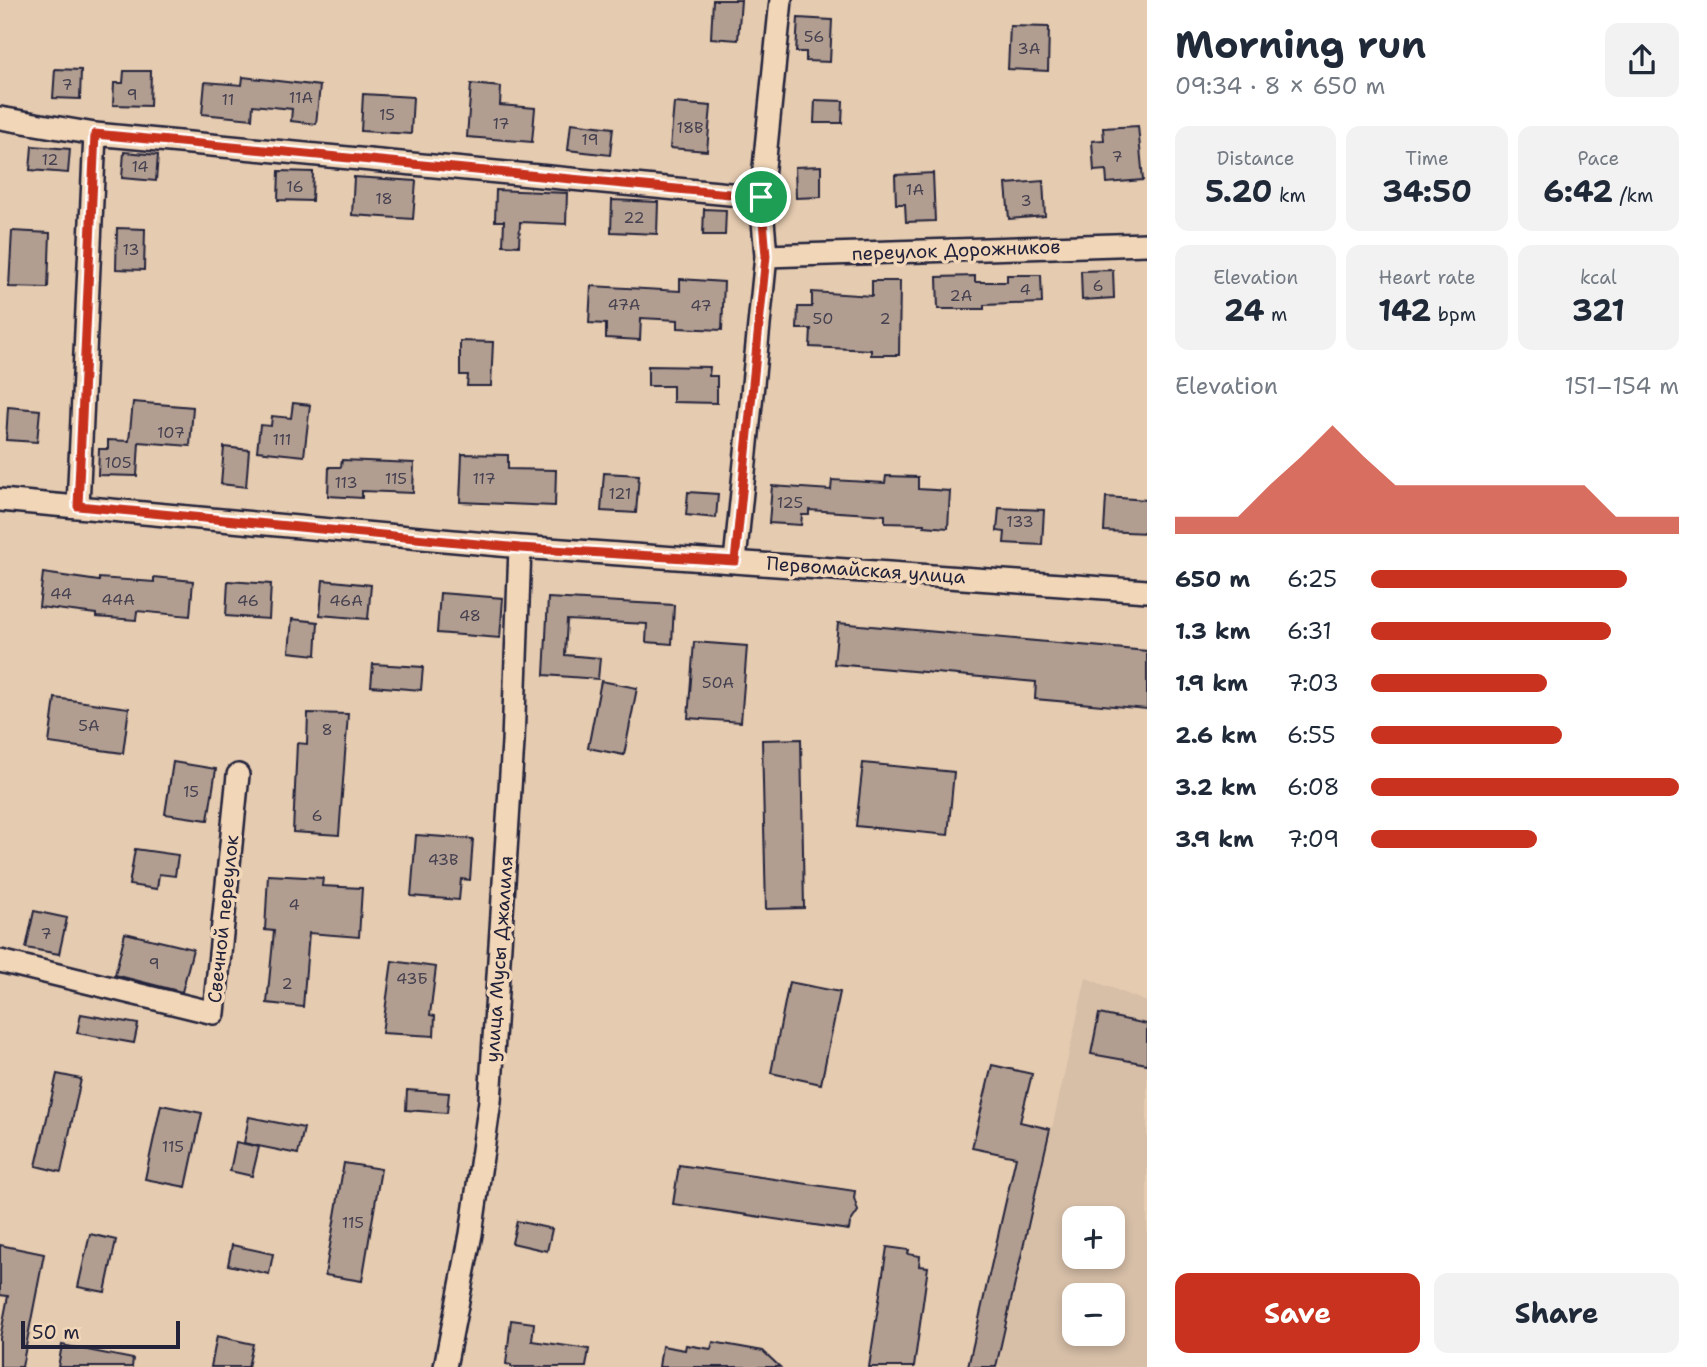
<!DOCTYPE html>
<html lang="en">
<head>
<meta charset="utf-8">
<style>
	:root { --surface:#fff; --page:#f2f2f3; --text:#1f2937; --muted:#747a83; --accent:#c8321e }
	body { margin:0; font-family:"Shantell Sans",sans-serif; background:var(--page); color:var(--text); height:100vh; display:flex; flex-direction:column; font-size:26px; white-space:nowrap }
	* { box-sizing:border-box; margin:0 }
	p { font-size:23px; color:var(--muted) }
	.icon { flex:none; width:38px; height:38px; fill:none; stroke:currentColor; stroke-width:2; stroke-linecap:round; stroke-linejoin:round }
	.map { position:relative; flex:1; overflow:hidden }
	.panel { display:flex; flex-direction:column; background:var(--surface); width:560px }
	.panel>* { flex:none }
	.fabs { position:absolute; left:1062px; top:1206px; display:grid; gap:14px }
	.fabs a { display:grid; place-items:center; width:63px; height:63px; border-radius:14px; background:var(--surface); box-shadow:0 4px 10px #0003; font-size:35px }
	.scale { position:absolute; left:21px; bottom:18px; width:159px; box-sizing:border-box; padding-left:7px; border:4px solid #22223b; border-top:0; font-size:19px; line-height:24px; white-space:nowrap; color:#22223b; -webkit-text-stroke:5px #f1d6b8; paint-order:stroke }
	.pin { position:absolute; display:grid; place-items:center; width:60px; height:60px; color:#fff; margin:-30px; border:4px solid #fff; border-radius:50%; box-shadow:0 2px 7px #0007 }
	.round { display:grid; place-items:center; flex:none; width:74px; height:74px; border-radius:14px; background:var(--page) }
	.overview { display:flex; align-items:center; justify-content:space-between; height:119px; padding:0 28px }
	h1 { font-size:38px; font-weight:700; line-height:52px }
	.stats { display:grid; grid-template-columns:repeat(3,1fr); gap:10px; height:119px; padding:7px 28px }
	.stats div { display:grid; align-content:center; border-radius:14px; background:var(--page); text-align:center }
	.stats b { font-size:30px; font-weight:700 }
	.stats small { font-size:19px; font-weight:400 }
	.stats p { font-size:19px }
	.chart { height:196px; padding:14px 28px }
	.chart p { display:flex; justify-content:space-between }
	.chart svg { width:100%; height:126px; margin-top:7px; fill:var(--accent); opacity:.7 }
	.action { display:flex; gap:14px; margin-top:auto; padding:14px 28px }
	.action a { flex:1; height:80px; border-radius:14px; background:var(--accent); color:#fff; font-size:28px; font-weight:700; line-height:80px; text-align:center }
	.action a+a { background:var(--page); color:var(--text) }
	ul { padding:0 28px; list-style:none; font-size:23px }
	li { display:grid; grid-template-columns:112px 84px 1fr; align-items:center; height:52px }
	li i { height:18px; border-radius:9px; background:var(--accent) }
	main { display:flex; flex:1; min-height:0 }
	.map>svg:first-child { display:block }
	.built { fill:#d6bea7; fill-rule:evenodd }
	.building { fill:#b29e91; stroke:#22223b; stroke-width:2 }
	.lines { fill:none; stroke-linecap:round; stroke-linejoin:round }
	.street-casing { stroke:#22223b; stroke-width:26 }
	.street { stroke:#f1d6b8; stroke-width:21 }
	.route-casing { stroke:#fff; stroke-width:14 }
	.route { stroke:#c8321e; stroke-width:9 }
	.labels { text-anchor:middle; dominant-baseline:central; stroke-width:7; stroke-linejoin:round; paint-order:stroke }
	.number-label { font-size:16px; fill:#464150 }
	.street-label { font-size:19px; fill:#22223b; stroke:#f1d6b8 }
</style>
</head>
<body>
<main>
<div class="map">
<svg width="1147" height="1367" viewBox="0 0 1147 1367">
	<rect width="100%" height="100%" fill="#e5cbb0"/>
	<filter id="ink" filterUnits="userSpaceOnUse"><feTurbulence type="fractalNoise" baseFrequency=".0143" numOctaves="2"/><feDisplacementMap in="SourceGraphic" scale="14" xChannelSelector="R" yChannelSelector="G"/><feConvolveMatrix kernelMatrix="1 2 1 2 8 2 1 2 1" color-interpolation-filters="sRGB"/></filter>
	<g filter="url(#ink)">
		<path class="built" d="M1086 978 1147 1002V1367H998ZM1074 1218H1113V1256H1074ZM1074 1295H1113V1334H1074Z"/>
		<path class="building" d="M713 0H741L738 40 711 38Z
			M798 18 832 20 830 62 806 61V52H796Z
			M1010 26 1049 27 1048 71 1008 69Z
			M55 69 81 70 80 99 53 98Z
			M124 71H151L150 106 113 105 114 83H123Z
			M243 77 320 86 316 124 291 121 292 109 253 105 252 119 202 114 205 82 242 85Z
			M471 84 501 87 500 105 535 108 532 142 467 137Z
			M363 94 413 97 411 134 361 131Z
			M815 100 843 101 842 123H814Z
			M674 103 711 106 707 151 670 148Z
			M571 123 613 128 610 155 568 150Z
			M1138 126 1143 180 1107 183 1106 170 1094 171 1092 141 1104 140 1103 128Z
			M32 146 70 149 68 173 30 170Z
			M124 152 158 155 156 181 122 178Z
			M821 166V197L796 198 795 167Z
			M279 171 313 172 312 201 278 200Z
			M933 173 935 221 906 222 905 204H896L895 175Z
			M354 177 416 181 413 219 352 215Z
			M1043 181 1045 216 1009 219 1006 184Z
			M496 190 567 193 566 224 520 222 519 246 503 245 504 221H495Z
			M612 200 658 202 657 234 611 232Z
			M704 209 726 210 725 235H703Z
			M117 228 145 229 144 270 116 269Z
			M12 231 50 233 48 288 9 287Z
			M1113 270 1114 298 1082 300 1081 271Z
			M1007 275H1041L1042 303 984 305V309H938L937 277 975 276V282H1007Z
			M680 279 724 282 722 330 678 328V320L641 318 640 340 606 338V324L589 323 591 286 680 291Z
			M872 281H900L899 355H871V350L810 347 811 329H797L798 307H812V292L872 296Z
			M460 341 493 342 491 386H467L468 375H460Z
			M648 366 710 367 709 376H717V403L673 402V386H648Z
			M133 402 193 407 190 446 139 442 137 476 98 475 99 449H108V440L129 441Z
			M293 403 310 405 304 456 257 451 260 425 271 426 272 416 291 418Z
			M8 407 40 410 37 442 6 440Z
			M224 447 249 450 246 487 221 484Z
			M462 454 508 455V469L556 470 555 506 460 502Z
			M342 460 414 463 413 493 362 491V498L328 496 329 467H341Z
			M604 473 639 475 636 513 601 511Z
			M886 476 918 477V489L950 491 948 528 924 526V524L885 523V515L809 510V515H802L801 525 769 523 772 486 831 490 832 480 885 483Z
			M688 492 718 494 716 518 686 515Z
			M1106 497 1147 500V533L1104 531Z
			M999 508 1044 510 1042 545 1004 543 1005 532 997 531Z
			M43 573 99 581V578L154 582V577L193 581 190 616 137 611 136 620 96 617V614L39 607Z
			M323 580 371 585 368 619 320 615Z
			M228 581 271 584 269 619 226 616Z
			M440 593 503 598 500 638 437 633Z
			M548 598 674 605 672 644 646 642 647 624 567 620 565 655 600 658 598 679 544 675Z
			M292 619 318 622 316 655 289 652Z
			M838 623 1147 651V709L1035 699 1036 682 834 664Z
			M694 642 747 646 741 722 688 718Z
			M373 664 423 667 421 690 371 686Z
			M601 681 637 688 624 755 588 748Z
			M55 698 129 708 123 753 49 743Z
			M308 713 348 714 339 835 293 832 297 743 307 744Z
			M801 739 804 908 766 909 762 740Z
			M173 762 216 769 208 820 165 814Z
			M863 763 954 772 948 835 856 826Z
			M416 835 473 839 470 880 461 879 459 900 411 896Z
			M135 849 178 855 175 876 159 874 157 889 129 885Z
			M268 875 323 878 322 886 362 888 359 937 309 933 303 1007 267 1003 274 931 265 930Z
			M34 911 67 918 59 954 26 948Z
			M125 933 193 949 182 992 115 975Z
			M392 961 436 967 430 1015 435 1016 434 1036 382 1033Z
			M789 982 840 992 821 1084 771 1073Z
			M81 1014 138 1024 134 1043 77 1033Z
			M1099 1014 1147 1024V1064L1091 1054Z
			M992 1065 1032 1074 1020 1122 1050 1129 996 1367H968L1016 1157 972 1148Z
			M57 1074 81 1079 61 1172 36 1166Z
			M407 1090 449 1093 447 1113 406 1110Z
			M161 1105 202 1113 186 1187 145 1179Z
			M249 1117 304 1128 298 1154 244 1143Z
			M236 1142 259 1147 252 1176 230 1171Z
			M344 1163 381 1169 362 1281 325 1275Z
			M679 1165 855 1191 854 1198 858 1211 850 1223 849 1230 673 1204Z
			M517 1221 552 1229 547 1251 512 1243Z
			M90 1234 116 1240 105 1292 78 1287Z
			M0 1245 44 1254 22 1367H0V1338L8 1296 0 1295Z
			M232 1245 273 1254 269 1274 228 1265Z
			M887 1247 909 1250 908 1254 920 1256 919 1266 928 1267 914 1367H869Z
			M511 1320 534 1323 532 1341 589 1349 586 1367H511V1365L506 1364Z
			M217 1336 253 1344 248 1367H211Z
			M713 1342 763 1351 780 1367H659L662 1346 685 1350 686 1345 711 1349Z
			M62 1345 133 1359 132 1367H58Z"/>
		<g class="lines">
			<defs>
				<path id="street" d="M0 118 95 134 761 197
					M766 256 1147 244
					M0 500 520 547 1147 591
					M78 506 95 134
					M735 561 766 256 761 197 781 0
					M0 961 214 1013 238 775
					M445 1367 471 1234 490 1101 513 742 520 547"/>
			</defs>
			<use href="#street" class="street-casing"/>
			<use href="#street" class="street"/>
		</g>
	</g>
	<g class="lines" filter="url(#ink)">
		<defs>
			<path id="route" d="M95 134 761 197 766 256 735 561 520 548 78 506Z"/>
		</defs>
		<use href="#route" class="route-casing"/>
		<use href="#route" class="route"/>
	</g>
	<g class="labels">
		<g class="number-label">
			<text x="814" y="36">56</text>
			<text x="1029" y="48">3А</text>
			<text x="67" y="84">7</text>
			<text x="132" y="94">9</text>
			<text x="301" y="97">11А</text>
			<text x="228" y="99">11</text>
			<text x="387" y="114">15</text>
			<text x="501" y="123">17</text>
			<text x="690" y="127">18В</text>
			<text x="590" y="139">19</text>
			<text x="1117" y="156">7</text>
			<text x="50" y="159">12</text>
			<text x="140" y="166">14</text>
			<text x="295" y="186">16</text>
			<text x="915" y="189">1А</text>
			<text x="384" y="198">18</text>
			<text x="1026" y="200">3</text>
			<text x="634" y="217">22</text>
			<text x="131" y="249">13</text>
			<text x="1098" y="285">6</text>
			<text x="1025" y="289">4</text>
			<text x="961" y="295">2А</text>
			<text x="624" y="304">47А</text>
			<text x="701" y="305">47</text>
			<text x="823" y="318">50</text>
			<text x="885" y="318">2</text>
			<text x="171" y="432">107</text>
			<text x="282" y="439">111</text>
			<text x="118" y="462">105</text>
			<text x="396" y="478">115</text>
			<text x="484" y="478">117</text>
			<text x="346" y="482">113</text>
			<text x="620" y="493">121</text>
			<text x="790" y="502">125</text>
			<text x="1020" y="521">133</text>
			<text x="61" y="593">44</text>
			<text x="118" y="599">44А</text>
			<text x="248" y="600">46</text>
			<text x="346" y="600">46А</text>
			<text x="470" y="615">48</text>
			<text x="718" y="682">50А</text>
			<text x="89" y="725">5А</text>
			<text x="327" y="729">8</text>
			<text x="191" y="791">15</text>
			<text x="317" y="815">6</text>
			<text x="443" y="859">43В</text>
			<text x="294" y="904">4</text>
			<text x="46" y="933">7</text>
			<text x="154" y="963">9</text>
			<text x="412" y="978">43Б</text>
			<text x="287" y="983">2</text>
			<text x="173" y="1146">115</text>
			<text x="353" y="1222">115</text>
		</g>
		<g class="street-label">
			<text transform="translate(956 250) rotate(-2)">переулок Дорожников</text>
			<text transform="translate(866 570) rotate(4)">Первомайская улица</text>
			<text transform="translate(223 919) rotate(-84)">Свечной переулок</text>
			<text transform="translate(499 959) rotate(-86)">улица Мусы Джалиля</text>
		</g>
	</g>
</svg>
<div class="fabs">
<a>+</a>
<a>−</a>
</div>
<div class="scale">50 m</div>
<div class="pin" style="left:761px;top:197px;background:#1e9e55"><svg class="icon" aria-label="arrive" viewBox="0 0 24 24"><path d="M6 21V4h12l-3 4 3 4H6"/></svg></div>
</div>
<section class="panel">
<div class="overview"><div><h1>Morning run</h1><p>09:34 · 8 × 650 m</p></div><a class="round"><svg class="icon" aria-label="share" viewBox="0 0 24 24"><path d="M12 15V3M7 8l5-5 5 5M5 13v7h14v-7"/></svg></a></div>
<div class="stats">
<div><p>Distance</p><b>5.20<small> km</small></b></div>
<div><p>Time</p><b>34:50</b></div>
<div><p>Pace</p><b>6:42<small> /km</small></b></div>
</div>
<div class="stats">
<div><p>Elevation</p><b>24<small> m</small></b></div>
<div><p>Heart rate</p><b>142<small> bpm</small></b></div>
<div><p>kcal</p><b>321</b></div>
</div>
<div class="chart"><p><span>Elevation</span>151–154 m</p>
<svg viewBox="0 0 160 44" preserveAspectRatio="none"><path d="M0 44V38L10 38L20 38L30 27L40 17L50 6L60 17L70 27L80 27L90 27L100 27L110 27L120 27L130 27L140 38L150 38L160 38V44z"/></svg>
</div>
<ul>
<li><b>650 m</b>6:25<i style="width:83%"></i></li>
<li><b>1.3 km</b>6:31<i style="width:78%"></i></li>
<li><b>1.9 km</b>7:03<i style="width:57%"></i></li>
<li><b>2.6 km</b>6:55<i style="width:62%"></i></li>
<li><b>3.2 km</b>6:08<i style="width:100%"></i></li>
<li><b>3.9 km</b>7:09<i style="width:54%"></i></li>
</ul>
<div class="action"><a>Save</a><a>Share</a></div>
</section>
</main>
</body>
</html>
